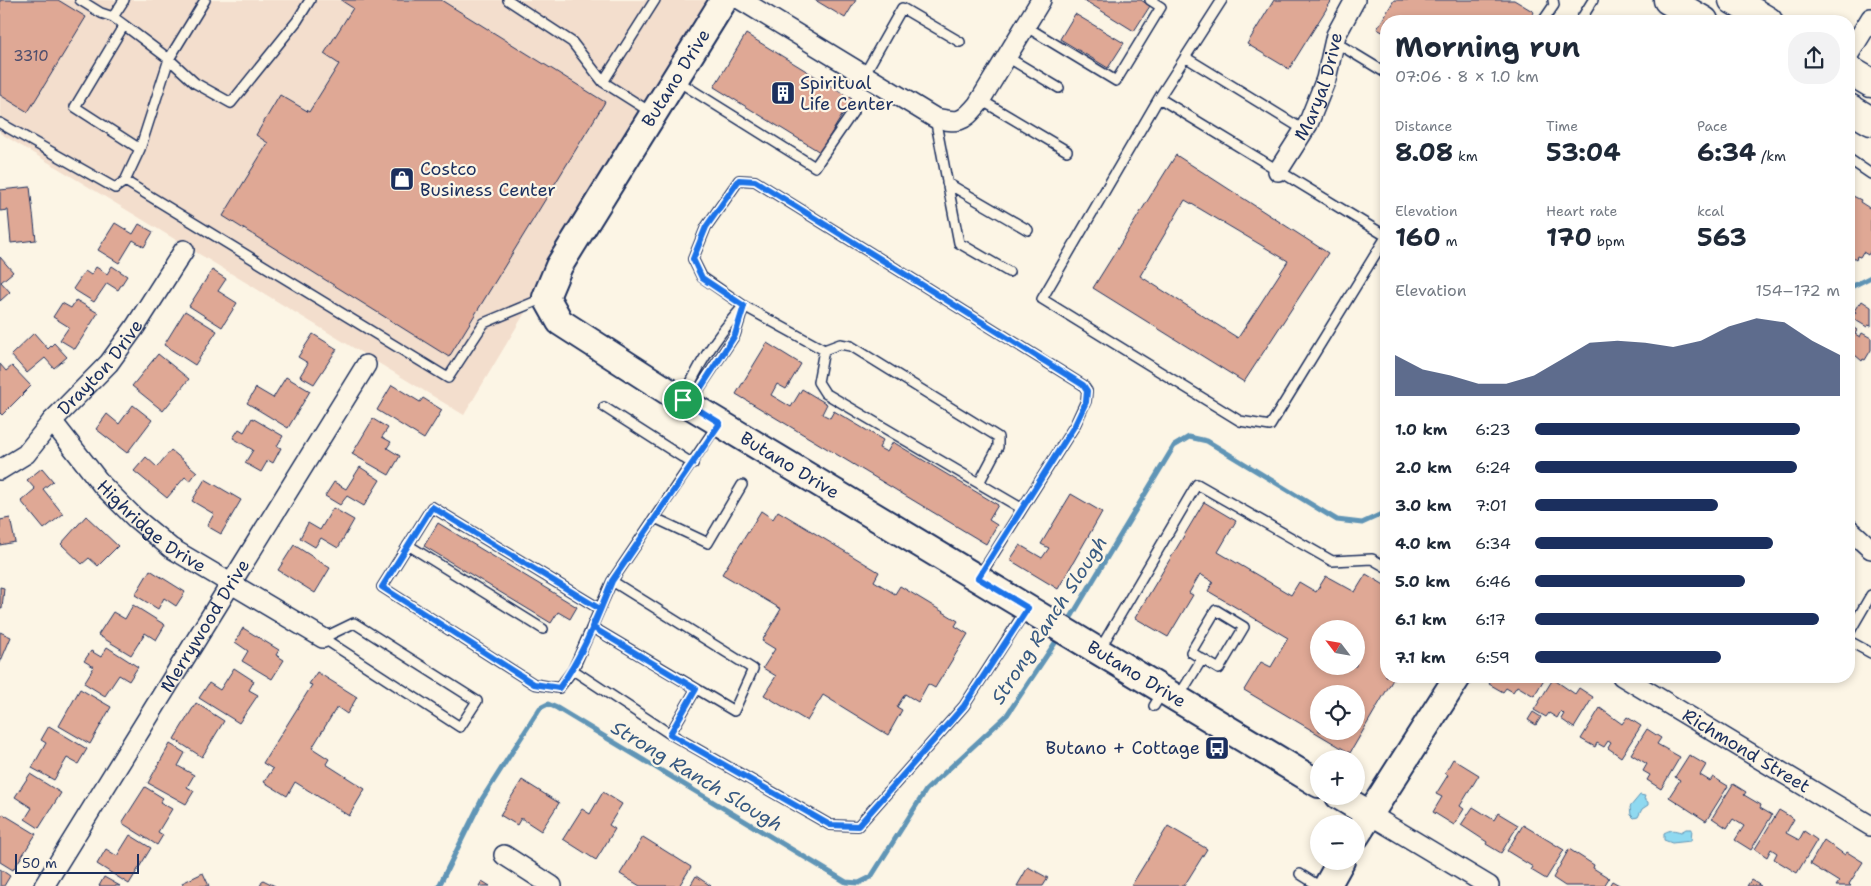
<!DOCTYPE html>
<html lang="en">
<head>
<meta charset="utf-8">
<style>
	:root { --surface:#fff; --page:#f2f2f3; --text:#1f2937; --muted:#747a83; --accent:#1b2f5e }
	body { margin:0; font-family:"Shantell Sans",sans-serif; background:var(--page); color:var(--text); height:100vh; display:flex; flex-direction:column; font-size:19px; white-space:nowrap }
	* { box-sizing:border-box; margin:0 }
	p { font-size:16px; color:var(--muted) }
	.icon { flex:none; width:28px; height:28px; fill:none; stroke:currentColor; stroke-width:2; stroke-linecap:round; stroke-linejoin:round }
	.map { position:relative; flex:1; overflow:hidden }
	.sheet { position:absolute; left:1380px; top:15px; width:475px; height:668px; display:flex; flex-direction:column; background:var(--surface); border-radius:20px; box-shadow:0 2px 8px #0003 }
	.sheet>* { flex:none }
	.needle { width:32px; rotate:301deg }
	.controls { position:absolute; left:1310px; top:620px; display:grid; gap:10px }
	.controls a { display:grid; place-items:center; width:55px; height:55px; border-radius:50%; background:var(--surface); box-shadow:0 2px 8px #0003; font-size:25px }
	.scale { position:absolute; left:15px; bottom:12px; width:124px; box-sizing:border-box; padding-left:5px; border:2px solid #1b2f5e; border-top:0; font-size:14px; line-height:18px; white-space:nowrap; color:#1b2f5e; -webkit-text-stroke:4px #fcf5e5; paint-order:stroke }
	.pin { position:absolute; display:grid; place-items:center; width:42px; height:42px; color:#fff; margin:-21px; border:2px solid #fff; border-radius:50%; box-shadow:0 1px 5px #0007 }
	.round { display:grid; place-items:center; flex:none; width:52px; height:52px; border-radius:20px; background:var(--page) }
	.head { display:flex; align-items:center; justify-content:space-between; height:85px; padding:0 15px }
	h1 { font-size:28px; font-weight:700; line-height:38px }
	.metrics { display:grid; grid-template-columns:repeat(3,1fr); gap:8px; height:85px; padding:5px 15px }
	.metrics div { display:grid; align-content:center }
	.metrics b { font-size:25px; font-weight:700 }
	.metrics small { font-size:14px; font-weight:400 }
	.metrics p { font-size:14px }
	.chart { height:140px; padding:10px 15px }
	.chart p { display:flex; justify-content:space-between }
	.chart svg { width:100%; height:90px; margin-top:5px; fill:var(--accent); opacity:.7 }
	ul { padding:0 15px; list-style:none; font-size:16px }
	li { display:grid; grid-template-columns:80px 60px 1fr; align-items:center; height:38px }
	li i { height:12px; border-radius:6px; background:var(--accent) }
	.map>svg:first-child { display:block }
	.built { fill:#f3decd }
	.water { fill:#8fd9f0; stroke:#6195b6 }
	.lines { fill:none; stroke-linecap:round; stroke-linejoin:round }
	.stream { stroke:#6195b6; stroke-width:5 }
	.building { fill:#dfa895; stroke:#1b2f5e; fill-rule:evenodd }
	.lane-casing { stroke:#1b2f5e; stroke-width:12 }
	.street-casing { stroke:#1b2f5e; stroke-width:22 }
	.secondary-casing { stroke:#1b2f5e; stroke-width:30 }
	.primary-casing { stroke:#1b2f5e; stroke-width:31 }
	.lane { stroke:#fcf5e5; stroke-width:9 }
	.street { stroke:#fcf5e5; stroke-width:19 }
	.secondary { stroke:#fcf5e5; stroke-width:26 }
	.primary { stroke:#fcf5e5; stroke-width:28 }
	.route-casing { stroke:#fff; stroke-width:10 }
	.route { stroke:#1a73e8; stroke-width:6 }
	.labels { text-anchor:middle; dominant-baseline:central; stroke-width:4.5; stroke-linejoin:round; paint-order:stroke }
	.number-label { font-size:15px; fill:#4c4d6c }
	.street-label { font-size:18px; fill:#1b2f5e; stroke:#fcf5e5 }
	.poi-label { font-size:18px; fill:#1b2f5e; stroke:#fcf5e5; text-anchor:start }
	.water-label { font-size:19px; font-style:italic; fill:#385a82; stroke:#fcf5e5 }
</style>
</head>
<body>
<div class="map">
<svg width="1871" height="886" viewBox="0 0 1871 886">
	<rect width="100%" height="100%" fill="#fcf5e5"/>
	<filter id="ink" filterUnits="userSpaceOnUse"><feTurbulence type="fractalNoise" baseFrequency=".02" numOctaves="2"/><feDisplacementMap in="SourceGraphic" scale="10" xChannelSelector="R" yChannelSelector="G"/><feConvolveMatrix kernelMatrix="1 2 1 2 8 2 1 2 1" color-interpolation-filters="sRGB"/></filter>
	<g filter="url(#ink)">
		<path class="built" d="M0 0H711L464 415 0 133Z"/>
		<path class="water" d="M1640 795 1645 796 1644 799 1648 802V805L1642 809 1638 817 1634 818 1631 815 1630 807Z
			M1686 829H1692L1691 841 1672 843 1664 840V833C1671 829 1674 830 1681 832Z"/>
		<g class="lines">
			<path class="stream" d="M1849 288 1871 277
				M1067 624 1174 446 1189 437 1207 441 1337 520 1362 523 1386 512
				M439 886 482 799 540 708 548 704 557 708 846 882 859 883 871 877 926 790 1007 715 1059 637"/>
		</g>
		<path class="building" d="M0 0H58L86 17 28 112 0 95Z
			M342 0H441L605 102 449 357 223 216 268 143 256 135 280 95 309 112 339 64 324 54 353 8 342 1Z
			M815 0H856L845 18Z
			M1084 0H1141L1150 6 1134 31Z
			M1274 0H1332L1289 69 1247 44Z
			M1394 0H1514L1534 12 1529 21H1386V34L1377 29Z
			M1075 14 1124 43 1108 68 1060 39Z
			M746 34 852 99 820 152 714 87Z
			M1176 155 1328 253 1244 382 1093 288ZM1185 200 1288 261 1238 338 1140 276Z
			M30 187 36 240 11 243 8 210 0 211V190Z
			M1849 194 1861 200 1860 202 1871 209V250L1868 255 1863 252 1860 257 1857 256 1856 259 1850 255 1849 258Z
			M115 223 133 234 139 224 153 232 144 247 133 240 119 263 98 250Z
			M0 257 13 272 1 282 10 292 0 301Z
			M112 266 127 276 118 290 107 283 94 302 73 289 85 271 91 275 96 267 107 274Z
			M212 270 226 279 218 291 237 303 222 327 189 306Z
			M76 300 98 313 75 349 60 340 69 327 53 317 62 303 71 308Z
			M1862 301 1871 307V326L1868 325 1867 327 1852 318 1856 312 1854 311 1859 303 1860 304Z
			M185 311 217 331 195 365 164 345Z
			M1849 325 1857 330 1855 334 1860 337 1862 333 1871 338V350L1865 360 1863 359 1862 361 1849 350Z
			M34 333 48 349 54 343 67 357 54 368 45 358 27 373 11 355Z
			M313 334 337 349 314 384 300 376 308 363 298 357Z
			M767 343 801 364 786 389 777 384 771 395 791 407 802 389 827 404 822 414 830 418 834 411 883 440 879 448 887 452 893 442 998 505 989 520 997 525 986 544 736 394Z
			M158 354 189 379 163 411 132 386Z
			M0 364 6 371 12 366 31 386 2 415 0 413Z
			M286 377 310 391 288 428 247 403 256 388 273 398Z
			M392 385 420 402 423 398 442 410 424 439 377 410Z
			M133 405 152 420 127 453 96 429 107 414 119 424Z
			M252 418 283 436 277 446 281 448 273 463 268 460 261 472 245 463 253 450 233 438 239 429 244 432Z
			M373 419 388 428 382 437 391 442 387 448 400 456 389 475 352 454Z
			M171 450 197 472 190 481 185 477 167 498 134 471 146 457 157 467Z
			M360 467 380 480 364 506 347 496 340 505 325 496 334 482 346 489Z
			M42 468 53 481 43 489 63 514 44 529 21 501 35 489 27 480Z
			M205 479 241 500 221 534 207 526 214 514 192 501Z
			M1071 494 1102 512 1058 589 1010 560 1020 545 1042 558 1049 548 1041 544Z
			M1204 502 1236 521 1218 552 1291 595 1299 582 1316 592 1326 576 1355 592 1366 574 1386 586V676H1395L1350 753 1244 690 1261 662 1271 667 1288 638 1208 591 1213 582 1200 574 1189 593 1193 595 1168 637 1135 618ZM1319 629H1356V666H1319ZM1319 694H1356V731H1319Z
			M333 508 354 520 338 548 321 538 315 547 300 538 308 523 320 530Z
			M761 511 773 519 778 511 879 572 874 581 895 594 900 586 958 621 955 626 968 634 935 688 928 684 918 702 905 694 897 707 902 710 888 735 823 695 807 721 764 695 776 676 763 668 775 649 762 641 781 609 722 574Z
			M86 516 118 546 98 566 89 558 82 564 61 544Z
			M10 518 15 542 0 545V520Z
			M438 523 577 607 570 619 558 612 551 623 424 546Z
			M294 545 330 568 315 593 278 570Z
			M150 570 185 592 176 606 164 598 158 609 135 595Z
			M0 587 4 588 2 609 0 608Z
			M133 605 165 625 156 640 145 633 131 655 98 635 113 612 125 619Z
			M243 628 279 650 276 655 284 660 272 679 242 661 248 651 235 642Z
			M0 632 11 637 0 663Z
			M107 647 138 667 129 681 119 675 105 696 84 683 94 667 84 661 91 651 101 657Z
			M234 668 254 681 249 690 258 695 239 723 199 698 209 683 220 690Z
			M317 672 357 697 347 714 337 707 312 748 329 759 326 764 365 789 349 816 295 782 287 796 264 782 273 769 263 763 312 685 309 684Z
			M1494 676H1546L1534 696 1517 686 1513 692 1506 688 1503 692 1489 684Z
			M1553 679 1575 694 1579 688 1593 697 1574 728 1561 719 1564 714 1561 711 1557 718 1549 713 1546 717 1534 710Z
			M80 689 111 707 90 744 59 726Z
			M196 703 224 721 202 757 174 739Z
			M1600 708 1622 724 1627 717 1641 726 1621 757 1608 748 1611 743 1608 741 1604 747 1597 743 1595 747 1581 739Z
			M1533 712 1541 717 1536 725 1528 720Z
			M49 726 87 749 78 764 67 758 54 780 32 768 46 743 41 740Z
			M1647 729 1661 738 1657 744 1680 757 1661 789 1647 780 1650 775 1643 771 1647 764 1631 754Z
			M170 744 185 753 178 766 194 775 187 787 194 791 186 804 148 783Z
			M1689 755 1706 765 1700 775 1710 781 1713 777 1728 786 1706 821 1669 797 1680 780 1675 777Z
			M1453 759 1479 775 1460 806 1464 809 1454 825 1433 812 1442 797 1436 794 1448 775 1445 773Z
			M30 774 61 793 39 828 25 819 32 808 15 797Z
			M522 780 559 803 541 831 521 818 517 825 500 815Z
			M1733 784 1746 792 1744 795 1761 805 1760 808 1772 815 1751 850 1735 840 1744 826 1733 819 1727 828 1712 818Z
			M145 787 163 798 160 802 172 809 158 832 163 835 157 845 122 823Z
			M603 792 622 804 609 825 615 829 596 860 563 839 582 809 590 814Z
			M1473 807 1494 820 1498 813 1518 825 1501 853 1486 844 1487 842 1461 825Z
			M1779 810 1794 819 1786 833 1799 840 1804 831 1817 840 1797 873 1774 859 1777 853 1771 849 1767 857 1755 849Z
			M3 814 36 834 13 870 0 862V818Z
			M1523 825 1564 850 1546 879 1531 870 1533 867 1507 851Z
			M1168 826 1207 849 1184 886H1131Z
			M130 835 151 848 129 884 97 864 106 849 117 856Z
			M643 837 691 867 679 886H640L620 874Z
			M1824 840 1845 855 1847 852 1863 862 1849 884 1851 886H1836L1839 882 1810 864Z
			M1569 849 1594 865 1593 868 1609 878 1604 886H1565L1553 878Z
			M1028 867 1048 878 1043 886H1017Z
			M0 869 10 876 4 886H0Z
			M203 873 209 886H184L182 883Z
			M696 876 711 886H690Z
			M104 877 120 886H99Z
			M263 880 275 886H260Z
			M1751 880 1761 886H1747Z
			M482 881 490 886H479Z
			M1612 881 1621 886H1609Z"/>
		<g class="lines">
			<defs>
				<path id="lane" d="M80 0 101 13 113 17
					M124 0 113 17 124 25 75 107 140 149 125 181
					M508 0 572 42 603 82
					M1222 0 1159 98 1042 299 1240 421 1270 426 1386 237
					M1543 21 1554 5 1553 0
					M1580 21 1593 0
					M124 25 169 59 195 83 231 103 297 21 310 0
					M1025 26 1116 81 1161 7 1150 0
					M1335 42 1386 73
					M1007 57 1059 88
					M1185 57 1304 130
					M864 75 902 8 960 42
					M676 80 815 167 853 112
					M1159 98 1386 236
					M981 100 1067 151
					M652 113 603 82 655 0
					M935 118 959 243 1009 272
					M0 123 115 188 125 181 448 378 484 323 544 298
					M140 149 169 59 205 0
					M1849 159 1871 174
					M947 183 1028 230
					M824 350 818 382 825 393 1021 508
					M684 398C697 366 717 336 740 310
					M685 399 699 389 735 335 744 306
					M604 407 693 464
					M718 424 612 581 573 670 667 732 830 825 858 826 964 706 1026 610
					M655 518 708 543 742 485
					M408 545 543 629
					M979 577 1075 425 1086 401 1087 391 1083 385 755 181 739 180 706 227 693 259 702 277 744 306 824 350 840 344 851 346 998 437V447L979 483
					M354 623 477 701 460 727 323 638Z
					M592 627 734 711 753 669 612 581
					M1849 633 1871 595
					M1849 641 1871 653
					M1100 649 1197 484 1332 561 1372 559 1386 567
					M573 670 559 688 534 684 382 587 432 507 600 609
					M1179 696 1202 659 1191 652 1216 610 1244 627 1219 669 1202 659
					M1154 706 1163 691
					M670 734 696 689
					M1300 874 1319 886"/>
				<g id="street">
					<path d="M741 0 935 118C959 123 962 123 978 104L1041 0"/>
					<path d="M1849 54 1871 18"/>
					<path id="s1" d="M1278 171 1308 124 1326 79 1336 35 1355 0"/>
					<path id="s2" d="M52 421 102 485 135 518 171 548 323 638"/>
					<path id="s3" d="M0 470 26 454 52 421 109 363 135 327 184 250"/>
					<path d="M1849 529 1871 549"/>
					<path id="s4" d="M1622 676 1871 826"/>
					<path d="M1369 814 1489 886"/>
					<path d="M504 855 552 886"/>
					<path id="s5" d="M44 886 366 365"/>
				</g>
				<g id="secondary">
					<path id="s6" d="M724 0 559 266 546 297 560 322 683 401 1319 784"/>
					<path d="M1339 796 1369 814"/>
					<path d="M1356 836 1458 676"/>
					<path d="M1327 886 1341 861"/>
				</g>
				<path id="primary" d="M1668 0 1704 21
					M1733 0 1768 21
					M1849 70 1871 83
					M1849 108 1871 121"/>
			</defs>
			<use href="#lane" class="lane-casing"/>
			<use href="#street" class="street-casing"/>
			<use href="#secondary" class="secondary-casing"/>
			<use href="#primary" class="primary-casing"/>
			<use href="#lane" class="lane"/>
			<use href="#street" class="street"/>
			<use href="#secondary" class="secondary"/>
			<use href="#primary" class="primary"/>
		</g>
	</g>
	<g class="lines" filter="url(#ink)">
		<defs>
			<path id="route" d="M683 400 720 423 612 581C597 617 583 656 559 688L534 684 382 587 432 507 600 609 592 627 696 689 670 734 830 825 858 826 964 706 1028 608 978 578 1075 425 1086 402 1087 391 1083 385 755 181 739 180 706 227 693 259 702 278 744 306 735 335 709 375 700 389 683 400"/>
		</defs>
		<use href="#route" class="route-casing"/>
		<use href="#route" class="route"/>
	</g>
	<defs>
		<symbol id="building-square" viewBox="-11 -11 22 22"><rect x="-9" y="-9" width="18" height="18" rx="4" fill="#1b2f5e" stroke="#fcf5e5"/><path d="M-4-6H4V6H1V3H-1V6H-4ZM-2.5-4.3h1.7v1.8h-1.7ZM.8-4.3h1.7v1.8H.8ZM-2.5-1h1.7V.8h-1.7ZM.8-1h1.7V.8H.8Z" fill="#fff"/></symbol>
		<symbol id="shop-square" viewBox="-11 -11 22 22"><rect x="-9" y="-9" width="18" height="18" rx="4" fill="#1b2f5e" stroke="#fcf5e5"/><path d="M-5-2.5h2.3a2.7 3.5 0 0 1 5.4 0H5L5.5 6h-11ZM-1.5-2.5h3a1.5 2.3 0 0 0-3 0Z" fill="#fff"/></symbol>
		<symbol id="bus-square" viewBox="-11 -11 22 22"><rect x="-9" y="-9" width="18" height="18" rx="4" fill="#1b2f5e" stroke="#fcf5e5"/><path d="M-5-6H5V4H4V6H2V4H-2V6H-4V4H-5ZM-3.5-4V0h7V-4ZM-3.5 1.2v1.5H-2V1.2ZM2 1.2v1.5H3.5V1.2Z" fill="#fff"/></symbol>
	</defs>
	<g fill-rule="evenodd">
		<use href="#building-square" x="769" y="79" width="28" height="28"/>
		<use href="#shop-square" x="388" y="165" width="28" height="28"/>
		<use href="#bus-square" x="1203" y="734" width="28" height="28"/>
	</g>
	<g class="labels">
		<g class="number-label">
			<text x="31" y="56">3310</text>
		</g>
		<g class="street-label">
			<text transform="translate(676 78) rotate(-58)">Butano Drive</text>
			<text stroke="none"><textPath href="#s1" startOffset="95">Maryal Drive</textPath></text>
			<text stroke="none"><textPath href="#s3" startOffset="145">Drayton Drive</textPath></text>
			<text stroke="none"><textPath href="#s6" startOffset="646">Butano Drive</textPath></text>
			<text stroke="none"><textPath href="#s2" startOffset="146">Highridge Drive</textPath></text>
			<text stroke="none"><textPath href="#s5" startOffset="306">Merrywood Drive</textPath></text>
			<text stroke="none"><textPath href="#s6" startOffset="1051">Butano Drive</textPath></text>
			<text stroke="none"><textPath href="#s4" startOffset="145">Richmond Street</textPath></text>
		</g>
		<g class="poi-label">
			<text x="800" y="83">Spiritual<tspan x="800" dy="21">Life Center</tspan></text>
			<text x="420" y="169">Costco<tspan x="420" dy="21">Business Center</tspan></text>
			<text x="1200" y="748" text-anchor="end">Butano + Cottage</text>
		</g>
		<g class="water-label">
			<text transform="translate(1049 620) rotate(-57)">Strong Ranch Slough</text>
			<text transform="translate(697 776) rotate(31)">Strong Ranch Slough</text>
		</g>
	</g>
</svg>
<div class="controls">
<a><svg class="needle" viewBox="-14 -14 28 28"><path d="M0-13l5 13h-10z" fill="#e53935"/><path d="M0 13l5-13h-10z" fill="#747a83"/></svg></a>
<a><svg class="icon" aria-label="locate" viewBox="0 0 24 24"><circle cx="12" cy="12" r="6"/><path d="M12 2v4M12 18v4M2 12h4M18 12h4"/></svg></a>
<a>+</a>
<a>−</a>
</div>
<div class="scale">50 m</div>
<div class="pin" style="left:683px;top:400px;background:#1e9e55"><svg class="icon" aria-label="arrive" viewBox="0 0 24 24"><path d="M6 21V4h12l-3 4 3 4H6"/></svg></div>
<section class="sheet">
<div class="head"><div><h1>Morning run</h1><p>07:06 · 8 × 1.0 km</p></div><a class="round"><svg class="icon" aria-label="share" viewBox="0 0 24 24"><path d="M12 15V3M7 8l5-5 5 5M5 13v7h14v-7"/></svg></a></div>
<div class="metrics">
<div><p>Distance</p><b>8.08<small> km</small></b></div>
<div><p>Time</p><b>53:04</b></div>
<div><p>Pace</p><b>6:34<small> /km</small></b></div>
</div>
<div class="metrics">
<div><p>Elevation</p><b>160<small> m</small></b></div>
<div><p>Heart rate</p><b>170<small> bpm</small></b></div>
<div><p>kcal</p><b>563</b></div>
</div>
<div class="chart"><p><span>Elevation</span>154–172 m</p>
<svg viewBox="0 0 160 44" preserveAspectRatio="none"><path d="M0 44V24L10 31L20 34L30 38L40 38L50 34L60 26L70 18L80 17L90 18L100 20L110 17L120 10L130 6L140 8L150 17L160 24V44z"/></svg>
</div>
<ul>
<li><b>1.0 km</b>6:23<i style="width:87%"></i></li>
<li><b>2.0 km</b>6:24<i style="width:86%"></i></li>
<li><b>3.0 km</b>7:01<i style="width:60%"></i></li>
<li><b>4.0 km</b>6:34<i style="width:78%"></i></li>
<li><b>5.0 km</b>6:46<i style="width:69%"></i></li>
<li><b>6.1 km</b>6:17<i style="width:93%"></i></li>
<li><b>7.1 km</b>6:59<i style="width:61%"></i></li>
</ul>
</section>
</div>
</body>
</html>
